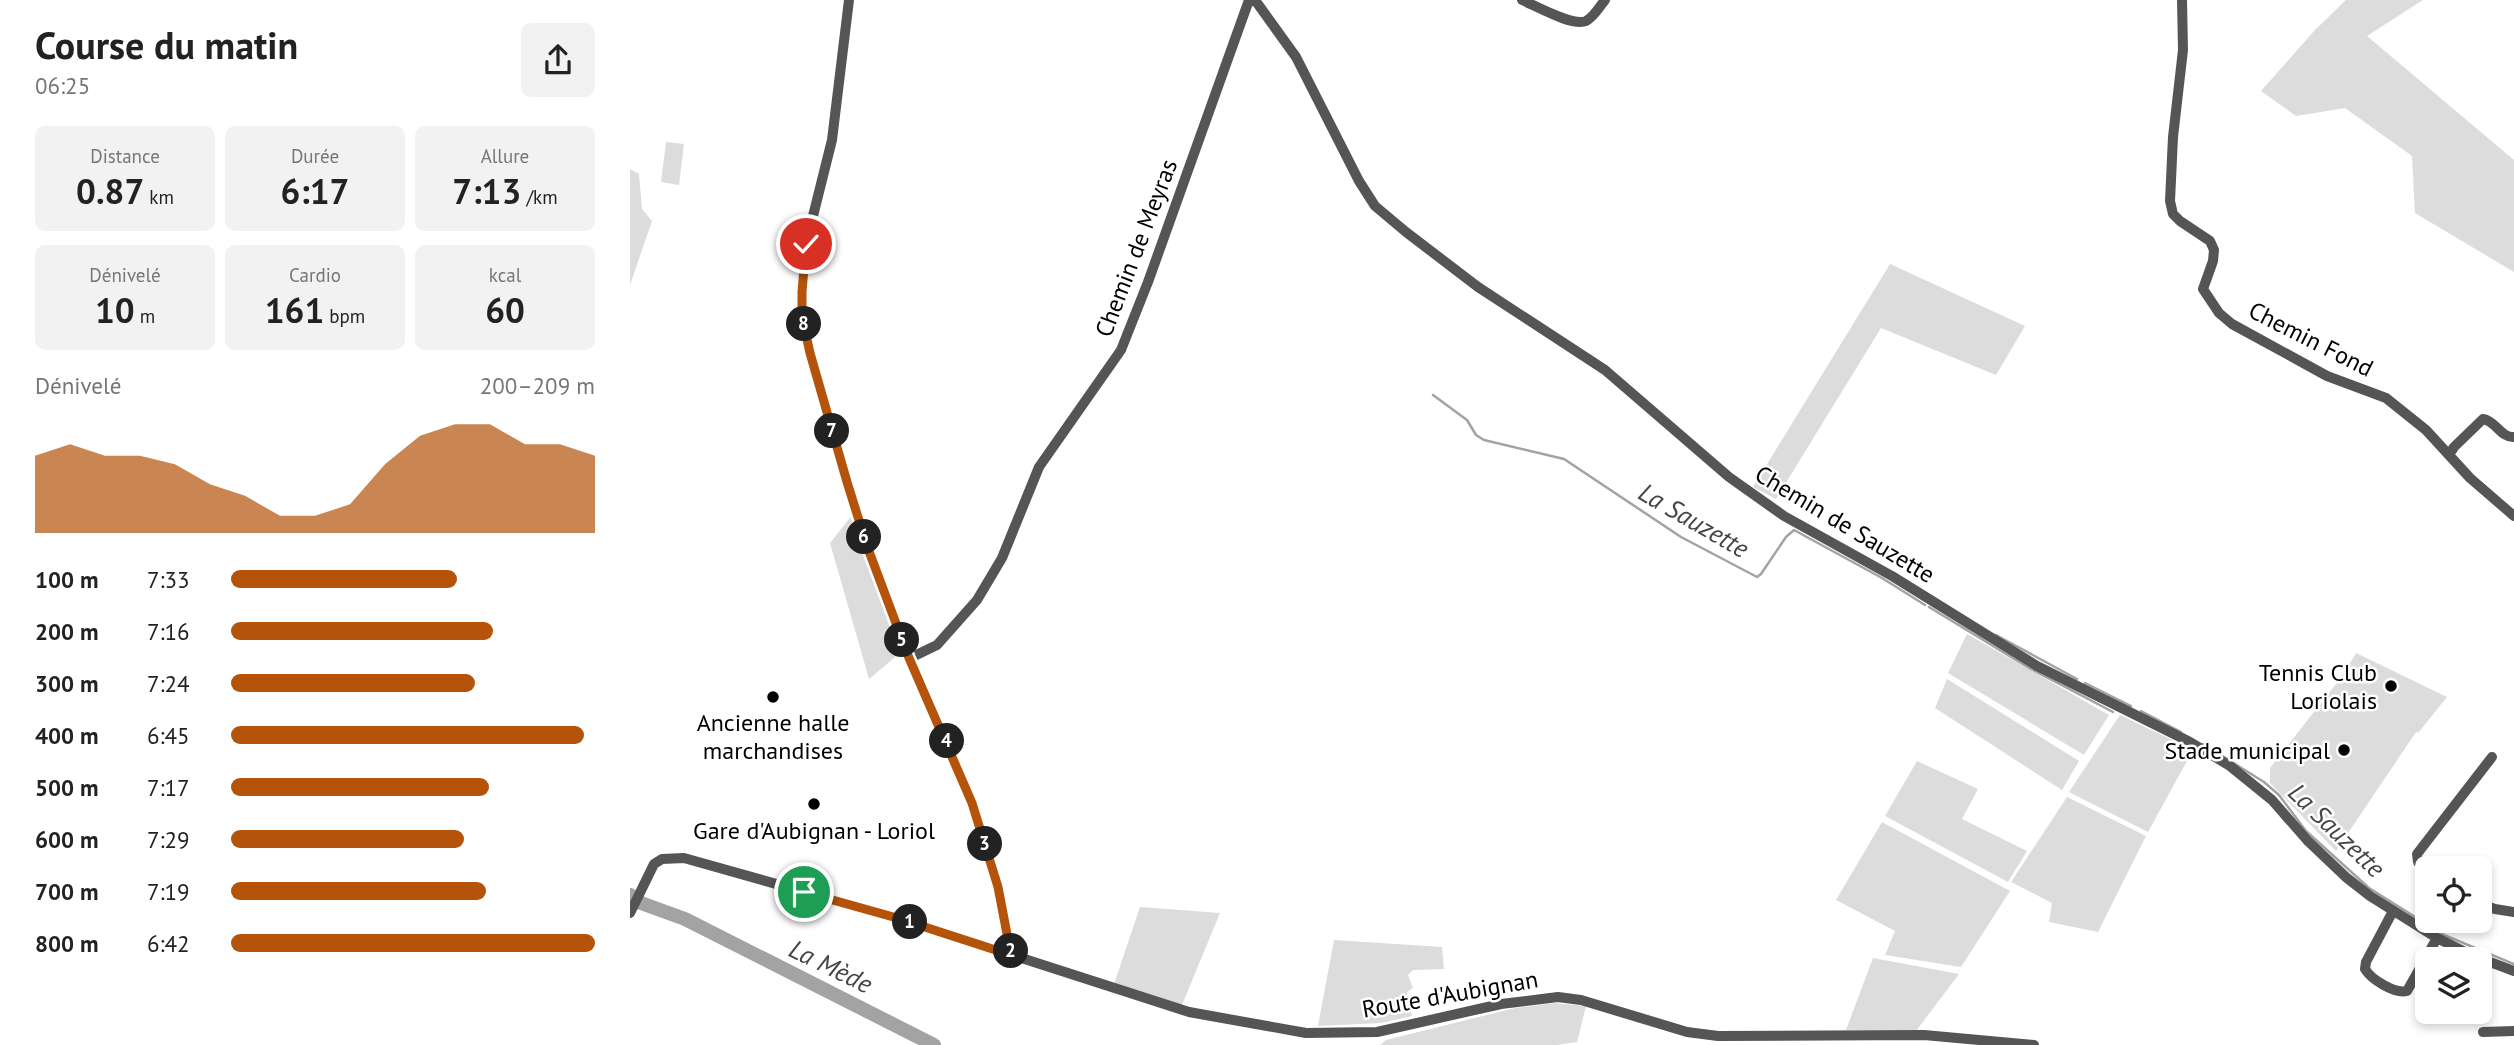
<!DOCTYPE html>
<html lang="fr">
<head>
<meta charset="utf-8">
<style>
	:root { --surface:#fff; --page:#f2f2f2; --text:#222; --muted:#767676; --accent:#b45309 }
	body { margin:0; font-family:"PT Sans",sans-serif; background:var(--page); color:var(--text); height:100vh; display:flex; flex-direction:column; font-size:26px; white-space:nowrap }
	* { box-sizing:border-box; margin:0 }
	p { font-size:23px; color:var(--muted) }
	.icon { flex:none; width:38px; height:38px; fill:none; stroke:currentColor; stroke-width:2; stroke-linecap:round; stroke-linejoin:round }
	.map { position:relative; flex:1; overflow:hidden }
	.details { display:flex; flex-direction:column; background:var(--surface); width:630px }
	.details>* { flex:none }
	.buttons { position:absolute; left:1785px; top:856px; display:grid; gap:14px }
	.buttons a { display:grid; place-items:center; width:77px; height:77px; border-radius:10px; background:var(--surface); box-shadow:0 4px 10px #0003; font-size:35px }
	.pin { position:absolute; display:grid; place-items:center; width:60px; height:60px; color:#fff; margin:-30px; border:4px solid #fff; border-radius:50%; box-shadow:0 2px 7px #0007 }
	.km { position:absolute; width:35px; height:35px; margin:-18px; border-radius:50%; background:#222; color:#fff; font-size:19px; line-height:35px; text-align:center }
	.round { display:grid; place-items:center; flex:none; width:74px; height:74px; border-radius:10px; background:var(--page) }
	.head { display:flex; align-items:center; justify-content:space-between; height:119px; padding:0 35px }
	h1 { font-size:38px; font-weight:700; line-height:52px }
	.figures { display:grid; grid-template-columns:repeat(3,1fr); gap:10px; height:119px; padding:7px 35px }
	.figures div { display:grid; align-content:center; border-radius:10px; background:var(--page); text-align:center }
	.figures b { font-size:35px; font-weight:700 }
	.figures small { font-size:19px; font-weight:400 }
	.figures p { font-size:19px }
	.chart { height:196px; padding:14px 35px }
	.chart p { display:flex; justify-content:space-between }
	.chart svg { width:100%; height:126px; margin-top:7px; fill:var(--accent); opacity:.7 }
	ul { padding:0 35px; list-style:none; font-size:23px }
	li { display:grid; grid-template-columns:112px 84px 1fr; align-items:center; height:52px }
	li i { height:18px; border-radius:9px; background:var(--accent) }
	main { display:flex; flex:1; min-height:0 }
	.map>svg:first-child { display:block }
	.green { fill:#dcdcdc }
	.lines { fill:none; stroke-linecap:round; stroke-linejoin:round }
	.stream { stroke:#a3a3a3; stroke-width:2.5 }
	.river { stroke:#a3a3a3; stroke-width:14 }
	.minor { stroke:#555; stroke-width:10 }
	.route-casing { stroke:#fff; stroke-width:14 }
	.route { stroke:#b45309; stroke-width:9 }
	.poi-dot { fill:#000; stroke:#fff; stroke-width:2.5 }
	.labels { text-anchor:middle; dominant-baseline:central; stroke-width:5; stroke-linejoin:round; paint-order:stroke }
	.street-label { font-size:24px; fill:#000; stroke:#fff }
	.poi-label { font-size:24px; fill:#000; stroke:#fff; text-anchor:end }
	.water-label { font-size:26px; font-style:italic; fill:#444; stroke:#fff }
</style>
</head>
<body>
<main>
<section class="details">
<div class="head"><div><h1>Course du matin</h1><p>06:25</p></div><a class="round"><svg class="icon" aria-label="share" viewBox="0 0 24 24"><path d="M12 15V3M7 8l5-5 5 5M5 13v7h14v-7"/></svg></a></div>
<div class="figures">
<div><p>Distance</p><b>0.87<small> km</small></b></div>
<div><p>Durée</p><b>6:17</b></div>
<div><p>Allure</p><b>7:13<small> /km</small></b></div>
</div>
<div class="figures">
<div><p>Dénivelé</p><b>10<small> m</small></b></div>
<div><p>Cardio</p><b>161<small> bpm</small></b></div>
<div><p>kcal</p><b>60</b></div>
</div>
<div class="chart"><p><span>Dénivelé</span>200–209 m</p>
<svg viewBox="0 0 160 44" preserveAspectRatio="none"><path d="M0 44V17L10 13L20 17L30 17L40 20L50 27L60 31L70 38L80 38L90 34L100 20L110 10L120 6L130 6L140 13L150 13L160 17V44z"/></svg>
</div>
<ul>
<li><b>100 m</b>7:33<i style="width:62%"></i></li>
<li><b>200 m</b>7:16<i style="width:72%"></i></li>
<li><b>300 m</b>7:24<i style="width:67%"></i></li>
<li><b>400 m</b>6:45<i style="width:97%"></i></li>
<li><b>500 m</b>7:17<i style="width:71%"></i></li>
<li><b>600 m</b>7:29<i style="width:64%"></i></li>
<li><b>700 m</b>7:19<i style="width:70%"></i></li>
<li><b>800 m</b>6:42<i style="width:100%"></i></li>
</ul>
</section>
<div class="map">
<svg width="1884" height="1045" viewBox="0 0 1884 1045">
	<rect width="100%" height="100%" fill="#fff"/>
	<path class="green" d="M1716 0H1793L1737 36 1884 160V272L1785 213 1782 156 1715 108 1666 116 1631 91 1685 30Z
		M36 142 54 144 49 185 31 182Z
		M0 169 9 174 12 209 22 221 0 285Z
		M1260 264 1395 326 1366 375 1251 328 1146 499 1123 487Z
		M223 514 270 653 239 679 200 543Z
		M1337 634 1479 715 1454 755 1318 673Z
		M1726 653 1817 697 1788 733 1786 732 1706 851 1640 783V768L1713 675Z
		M1317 679 1449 761 1432 790 1305 708Z
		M1490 715 1563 750 1518 832 1439 792Z
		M1287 761 1348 789 1332 819 1397 851 1378 882 1255 816Z
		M1437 797 1516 836 1468 932 1419 922 1422 903 1381 882Z
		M1252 822 1380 891 1331 967 1255 955 1265 931 1206 900Z
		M510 907 590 913 552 1005 484 984Z
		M704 940 812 947 814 969 783 970 778 975 783 988 777 992 782 1016 751 1023 688 1026Z
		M1243 958 1329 974 1286 1031 1216 1030Z
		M925 1003 956 1006 947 1042 927 1045H750L756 1040 885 1008Z"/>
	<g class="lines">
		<path class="stream" d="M803 395 837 420 846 435 854 440 934 459 1051 537 1127 577 1131 574 1156 537 1164 530 1252 578 1295 605
			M1299 607 1399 668 1483 712
			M1366 635 1447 679
			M1455 683 1501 706
			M1511 711 1551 732
			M1573 744 1634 782 1649 795 1676 831 1739 888 1814 935 1884 964"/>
		<path class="river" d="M0 895 11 903 55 919 304 1045"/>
		<path class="minor" d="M219 0 202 140 176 244 171 292 172 317 180 353 237 546 280 658 342 803 368 887 381 955
			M625 0 666 57 729 181 745 206 776 232 848 287 975 370 1099 477 1154 516 1262 576 1407 666 1560 742 1600 766 1642 800 1677 840 1717 878 1740 896 1807 938 1839 954 1884 971
			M892 0C906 6 943 27 956 21 964 17 970 6 975 0
			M1552 0 1553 50 1543 137 1540 201 1543 214 1550 221 1580 241 1584 250 1583 261 1573 289 1589 313 1602 324 1697 376 1756 398 1796 430 1840 478 1884 516
			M1819 455 1824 447 1853 419C1866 421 1871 438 1884 437
			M280 658 307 645 347 600 372 558 409 467 491 350 518 282 619 0
			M1797 868 1788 862 1787 854 1862 757
			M1850 904 1865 909 1884 912
			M1763 911 1736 962 1735 969C1741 979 1764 994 1777 991L1807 938
			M0 913 24 864 32 859 54 858 267 918 559 1012 676 1033 747 1032 871 1004 928 997 951 1000 1057 1032 1088 1036 1294 1035 1404 1045
			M1853 1032 1884 1031"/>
	</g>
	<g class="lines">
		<defs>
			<path id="route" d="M174 892 267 918 381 955 368 887 342 803 279 658 237 546 217 482 180 353 172 317V292L176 244"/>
		</defs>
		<use href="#route" class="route-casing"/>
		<use href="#route" class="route"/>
	</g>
	<g class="poi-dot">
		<circle cx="1761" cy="686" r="7"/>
		<circle cx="143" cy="697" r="7"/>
		<circle cx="1714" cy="750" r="7"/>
		<circle cx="184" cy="804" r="7"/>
	</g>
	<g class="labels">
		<g class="street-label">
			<text transform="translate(506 248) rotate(-69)">Chemin de Meyras</text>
			<text transform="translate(1681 339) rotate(27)">Chemin Fond</text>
			<text transform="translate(1215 524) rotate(31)">Chemin de Sauzette</text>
			<text transform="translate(820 994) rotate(-10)">Route d'Aubignan</text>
		</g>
		<g class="poi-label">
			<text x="1747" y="672">Tennis Club<tspan x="1747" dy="28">Loriolais</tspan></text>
			<text x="143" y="722" text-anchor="middle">Ancienne halle<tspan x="143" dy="28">marchandises</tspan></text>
			<text x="1700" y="750">Stade municipal</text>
			<text x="184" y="830" text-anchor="middle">Gare d'Aubignan - Loriol</text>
		</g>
		<g class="water-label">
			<text transform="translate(1064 520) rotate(30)">La Sauzette</text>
			<text transform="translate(1707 830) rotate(44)">La Sauzette</text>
			<text transform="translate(201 966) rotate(26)">La Mède</text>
		</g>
	</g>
</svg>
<div class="buttons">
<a><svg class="icon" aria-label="locate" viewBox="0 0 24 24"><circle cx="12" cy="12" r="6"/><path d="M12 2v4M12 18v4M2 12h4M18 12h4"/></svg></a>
<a><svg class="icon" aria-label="layers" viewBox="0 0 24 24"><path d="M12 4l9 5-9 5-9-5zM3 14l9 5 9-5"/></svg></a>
</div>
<div class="pin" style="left:174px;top:892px;background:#1e9e55"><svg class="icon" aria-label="arrive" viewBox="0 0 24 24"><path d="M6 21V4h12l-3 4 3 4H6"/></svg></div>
<div class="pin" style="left:176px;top:244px;background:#d93025"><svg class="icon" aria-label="check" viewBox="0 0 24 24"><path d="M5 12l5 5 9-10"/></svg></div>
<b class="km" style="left:280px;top:922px">1</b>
<b class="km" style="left:381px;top:951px">2</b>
<b class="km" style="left:355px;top:844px">3</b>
<b class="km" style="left:317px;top:741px">4</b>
<b class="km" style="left:272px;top:640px">5</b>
<b class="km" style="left:234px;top:537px">6</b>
<b class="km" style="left:202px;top:431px">7</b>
<b class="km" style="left:174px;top:324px">8</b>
</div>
</main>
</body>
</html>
